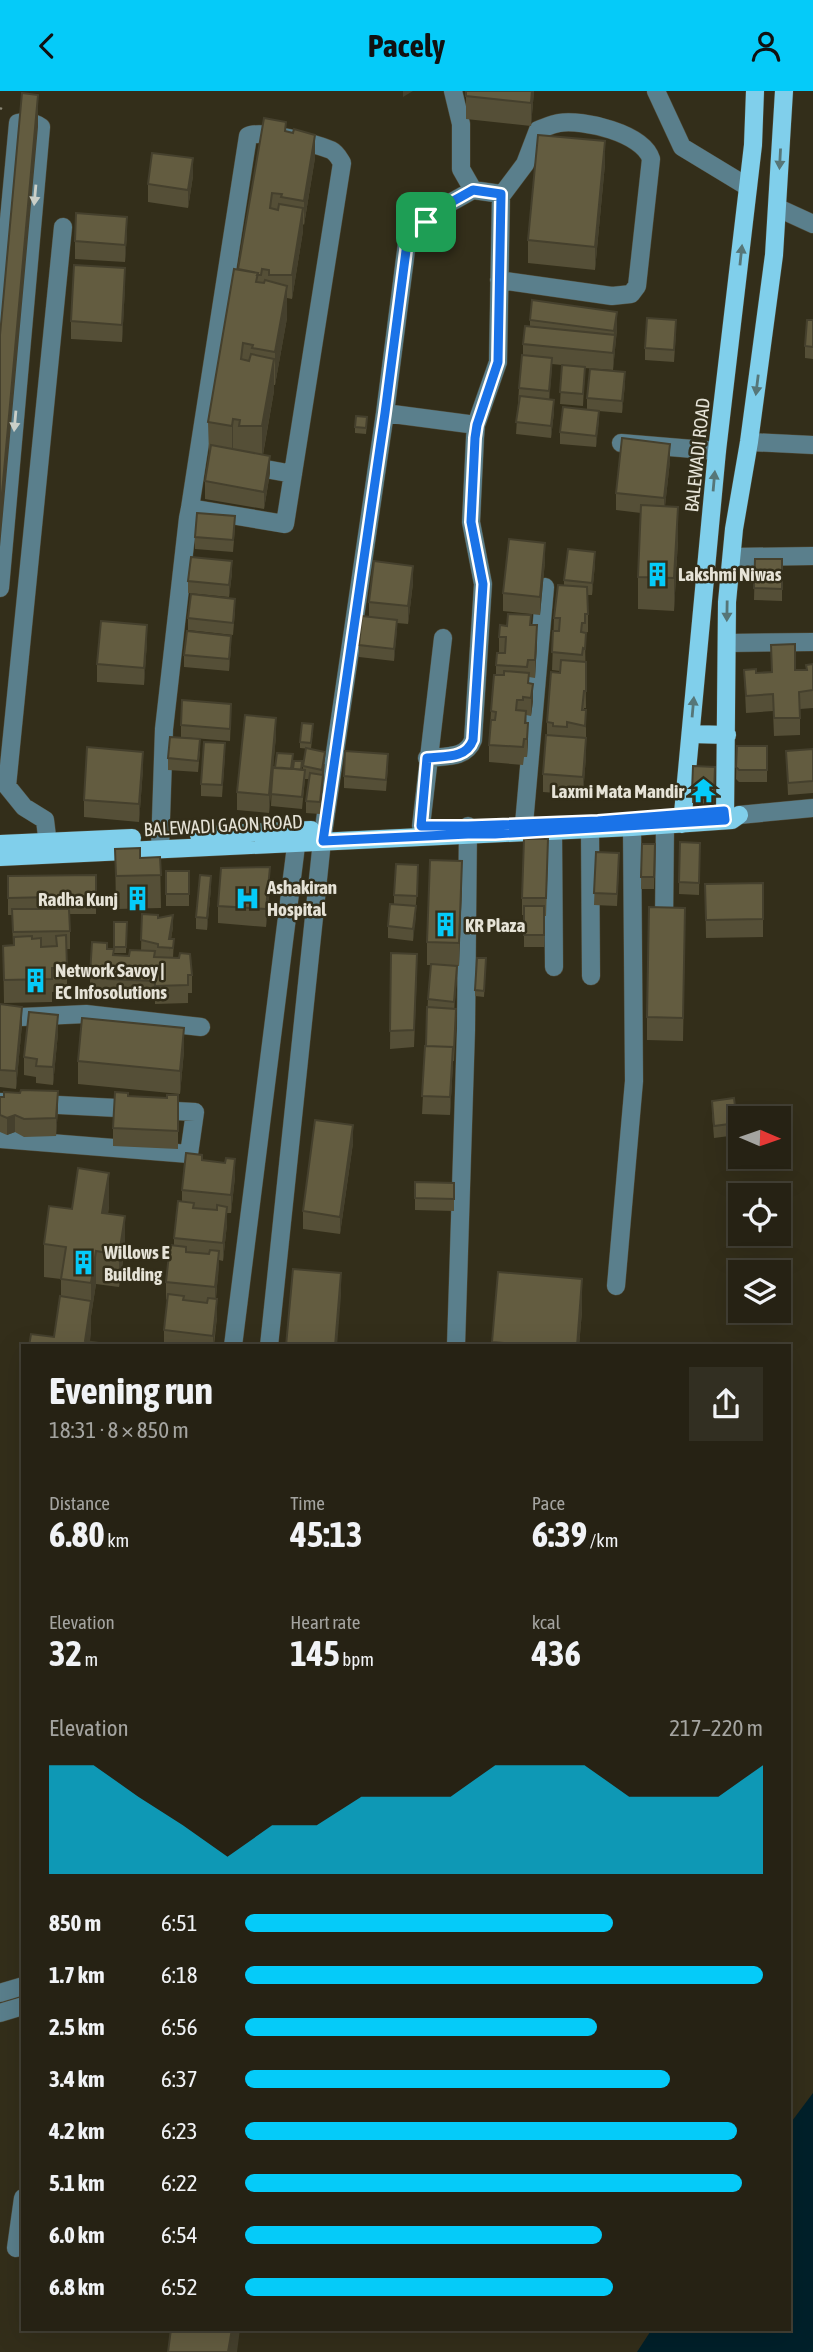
<!DOCTYPE html>
<html lang="en">
<head>
<meta charset="utf-8">
<style>
	:root { --surface:#262214; --page:#322f22; --text:#f1f3f6; --muted:#a4a4a0; --line:#423f34; --accent:#05cbf9 }
	body { margin:0; font-family:"Asap Condensed",sans-serif; background:var(--page); color:var(--text); height:100vh; display:flex; flex-direction:column; font-size:26px; white-space:nowrap }
	* { box-sizing:border-box; margin:0 }
	p { font-size:23px; color:var(--muted) }
	.icon { flex:none; width:38px; height:38px; fill:none; stroke:currentColor; stroke-width:2; stroke-linecap:round; stroke-linejoin:round }
	.map { position:relative; flex:1; overflow:hidden }
	.details { position:absolute; left:21px; top:1253px; width:770px; height:987px; display:flex; flex-direction:column; background:var(--surface); border-radius:0px; box-shadow:0 7px 28px #0002,0 0 0 2px var(--line) }
	.details>* { flex:none }
	.needle { width:46px; rotate:92deg }
	.controls { position:absolute; left:728px; top:1015px; display:grid; gap:14px }
	.controls a { display:grid; place-items:center; width:63px; height:63px; border-radius:0px; background:var(--surface); box-shadow:0 7px 28px #0002,0 0 0 2px var(--line); font-size:35px }
	.pin { position:absolute; display:grid; place-items:center; width:60px; height:60px; color:#fff; margin:-30px; border-radius:14px; box-shadow:0 4px 10px #0006 }
	.round { display:grid; place-items:center; flex:none; width:74px; height:74px; border-radius:0px; background:var(--page) }
	.overview { display:flex; align-items:center; justify-content:space-between; height:119px; padding:0 28px }
	h1 { font-size:38px; font-weight:700; line-height:52px }
	.stats { display:grid; grid-template-columns:repeat(3,1fr); gap:10px; height:119px; padding:7px 28px }
	.stats div { display:grid; align-content:center }
	.stats b { font-size:35px; font-weight:700 }
	.stats small { font-size:19px; font-weight:400 }
	.stats p { font-size:19px }
	.chart { height:196px; padding:14px 28px }
	.chart p { display:flex; justify-content:space-between }
	.chart svg { width:100%; height:126px; margin-top:7px; fill:var(--accent); opacity:.7 }
	ul { padding:0 28px; list-style:none; font-size:23px }
	li { display:grid; grid-template-columns:112px 84px 1fr; align-items:center; height:52px }
	li i { height:18px; border-radius:9px; background:var(--accent) }
	header { display:flex; justify-content:space-between; align-items:center; height:91px; padding:0 28px; background:var(--accent); color:#111; font-size:32px; font-weight:700 }
	.map>svg:first-child { display:block }
	.water { fill:#00202a }
	.lines { fill:none; stroke-linecap:round; stroke-linejoin:round }
	.minor-casing { stroke:#504b38; stroke-width:19 }
	.major-casing { stroke:#504b38; stroke-width:19 }
	.path { stroke:#8a8676; stroke-width:2.5; stroke-dasharray:5 3.5; stroke-linecap:butt }
	.minor { stroke:#5a7f8c; stroke-width:18 }
	.major { stroke:#80cfeb; stroke-width:18 }
	.wall { fill:#554f37 }
	.shaded-wall { fill:#45402d }
	.building { fill:#635c40; stroke:#45402d; stroke-width:2 }
	.oneway { fill:#567678 }
	.oneway2 { fill:#cacfc8 }
	.route-casing { stroke:#fff; stroke-width:14 }
	.route { stroke:#1a73e8; stroke-width:9 }
	.labels { text-anchor:middle; dominant-baseline:central; stroke-width:5; stroke-linejoin:round; paint-order:stroke }
	.street-label { font-size:19px; fill:#e6e3d7; stroke:#332e1a }
	.poi-label { font-size:19px; font-weight:bold; fill:#e6e3d7; stroke:#332e1a; text-anchor:start }
</style>
</head>
<body>
<header><svg class="icon" aria-label="back" viewBox="0 0 24 24"><path d="M15 5l-7 7 7 7"/></svg>Pacely<svg class="icon" aria-label="person" viewBox="0 0 24 24"><circle cx="12" cy="8" r="4"/><path d="M4 21q1-7 8-7t8 7"/></svg></header>
<div class="map">
<svg width="813" height="2261" viewBox="0 0 813 2261">
	<rect width="100%" height="100%" fill="#332e1a"/>
	<path class="water" d="M813 2002V2261H637L652 2238H789V2034Z"/>
	<g class="lines">
		<defs>
			<path id="minor" d="M453 0 461 33V78L473 99
				M656 0 682 56 748 96
				M778 117 813 133
				M499 189 612 205 631 203 637 195 651 68C643 42 583 28 559 32 552 33 544 37 538 39L525 73 501 105
				M0 225 18 32C26 30 34 31 41 36L0 497
				M385 322 476 334
				M749 351 813 354
				M621 352 717 360
				M249 375 293 383
				M732 466 813 465
				M727 552 813 551
				M739 724 813 717
				M524 733 545 496
				M421 735 443 547
				M590 737 591 885
				M553 739 554 876
				M160 758 164 638 188 427 190 417 198 365 248 45C261 38 316 53 331 59 337 62 339 67 342 72L285 433 190 417
				M49 762 45 729 24 716 7 695 63 136
				M664 833 665 734
				M0 927 86 923 201 936
				M0 1011 195 1021 189 1063 0 1048
				M616 1195 634 990 632 736
				M233 1255 298 739
				M269 1255 322 750 385 322 407 152 426 131 448 113 473 99 501 103 498 271 476 334 475 347 471 431 483 493 473 649C466 668 445 665 427 667
				M456 1255 466 939 468 735
				M0 1902 23 1895
				M0 1922 23 1915
				M16 2157 23 2107"/>
			<path id="major" d="M691 643 727 644
				M725 729 727 511 734 438 749 351 774 164 784 0
				M682 733 717 360 753 54 755 0
				M199 744 311 739
				M0 753 132 747
				M0 766 632 736 732 729 739 724"/>
		</defs>
		<use href="#minor" class="minor-casing"/>
		<use href="#major" class="major-casing"/>
		<path class="path" d="M0 17 2 18"/>
		<use href="#minor" class="minor"/>
		<use href="#major" class="major"/>
	</g>
	<path class="wall" d="M466 0H534L531 35 466 28Z
		M286 41 315 67 304 134 303 133V140L292 208 287 207V227L275 294H274V300L263 364 270 382 264 418 205 408V390L209 363 208 331 238 178Z
		M605 73 595 179 528 172V149Z
		M193 85 188 117 148 111V93Z
		M127 143 125 171 75 168V150Z
		M125 195 122 251 71 248V230Z
		M530 229 617 238 613 279 585 277 583 315 560 313 562 274 552 273 549 309 554 321 551 347 516 343 519 297 523 264V253L530 235Z
		M813 229V268L805 267V255Z
		M676 241 674 271 645 269V257Z
		M625 293 622 322 599 320 596 356 560 353V341L587 319V307Z
		M367 332 366 343 355 342V336Z
		M670 370 665 415 678 449 674 520 638 518V486L641 422 616 419V402Z
		M235 437 233 461 195 458V446Z
		M755 468H782V510L754 509Z
		M545 470 540 524 503 520V502Z
		M595 473 592 504H588V541L585 542 586 617H584V619L586 637V665L583 704 543 701V683L547 645V631L560 580 552 579 554 527 564 495V489Z
		M232 482 229 506 188 502V490Z
		M413 492 408 533 397 532 394 570 359 566V554L369 526V511Z
		M235 520 233 544 188 539V527Z
		M531 534 537 552 535 587 529 586V592L533 610 531 625 526 624 528 650 527 666H524L523 674 489 671V654L491 620 496 584V574L499 562V546L507 535Z
		M147 551 144 594 97 591V573Z
		M771 554 795 579H806L813 573V617L800 618V644L774 645 773 620 746 622 744 579 756 582 771 581Z
		M231 556 229 580 184 576V564Z
		M231 625 230 650 181 646V634Z
		M313 639 311 658 300 657V651Z
		M276 645 273 676 293 669 292 678 303 679V675L325 673 320 723 306 722V710L309 688H305L302 718 271 715 272 693 269 722 237 719V701Z
		M737 655H767V691H739L736 688Z
		M813 658V702L788 704 786 660Z
		M200 660 198 681 168 679V667Z
		M225 664 222 706 201 705V693Z
		M388 675 386 700 344 697V685Z
		M143 678 139 731 84 726V709Z
		M715 688 714 713 692 712V700Z
		M680 751 700 752 699 804 679 803Z
		M642 753H655L654 798H641Z
		M115 758 140 767 160 766 161 817 116 818Z
		M596 761 619 774 617 815 594 814Z
		M548 766 546 825H544V856H524V824H522V807Z
		M166 780H189V815H166Z
		M96 784V823H70V858H67V900L52 901V911L4 912 3 855H13L12 824H8V785Z
		M418 786 413 850 388 847V835L394 813V804Z
		M763 792V846L706 847 705 793Z
		M462 793 459 875H453L457 887 454 918 456 930 454 970H453L450 1024 422 1023 428 908 431 874H427V851Z
		M270 794 266 836 218 832V815Z
		M211 797 207 839 196 838V826Z
		M142 823 158 827 173 836 171 848H174L173 867 192 884V902H188V912L155 913V908L107 906V903L90 902V884L107 858H114V831H127L126 862H114V864L129 865 141 860Z
		M685 840 683 950 647 949V926Z
		M391 862 417 881 414 956 390 958Z
		M486 873 484 906 475 905V899Z
		M0 913 22 933 16 998 0 996Z
		M58 942 53 994 36 992V986L24 984V966Z
		M184 960 180 1003 78 993V970Z
		M178 1004V1058L113 1055V1037L167 1007Z
		M0 1006 58 1018 56 1045 24 1046 15 1041 7 1044 0 1041Z
		M712 1010 737 1032V1044L714 1047 712 1022Z
		M353 1052 340 1143 303 1138V1120Z
		M202 1069 235 1086 231 1122H227V1133L223 1170 219 1169 216 1208 217 1226 214 1255H164V1239L167 1209 166 1208V1191L174 1155V1147L182 1111V1099Z
		M454 1092V1120L415 1119V1107Z
		M109 1115 108 1123 125 1157 119 1196 96 1193 91 1225 90 1251 54 1246 61 1205V1188L44 1186V1153L72 1118Z
		M498 1181 582 1220 579 1255H492Z"/>
	<path class="shaded-wall" d="M403 0H413L403 6Z
		M532 0H534L531 35V12Z
		M38 4V36L0 456V424Z
		M315 44V67L304 134V110Z
		M605 50V73L595 179V156Z
		M193 67V85L188 117V99Z
		M303 117V140L292 208V184Z
		M127 126V143L125 171V154Z
		M125 177V195L122 251V234Z
		M287 195V227L275 294V261Z
		M617 221V238L613 279 614 240Z
		M552 267V279L549 312V300Z
		M274 268V300L262 368V335Z
		M625 281V293L622 322V310Z
		M554 309V321L551 347V335Z
		M599 320V332L596 356V345Z
		M233 328V361L232 368V335Z
		M670 353V370L664 425V407Z
		M270 365V382L264 418V401Z
		M678 416V449L674 520V487Z
		M545 452V470L540 524V506Z
		M595 461V473L592 504V492Z
		M232 470V482L229 506V494Z
		M413 475V492L408 533V515Z
		M397 529V541L394 570V558Z
		M147 534V551L144 594V577Z
		M537 534V552L535 587V569Z
		M231 545V556L229 580V568Z
		M533 593V610L531 625V607Z
		M276 627V645L269 722V704Z
		M528 632V650L527 666V648Z
		M586 647V665L583 704V686Z
		M143 661V678L139 731V713Z
		M325 661 323 696 320 723 322 679Z
		M462 770V793L459 875V852Z
		M270 776V794L266 836V818Z
		M211 785V797L207 839V827Z
		M416 815V827L413 850V838Z
		M173 824V836L169 860V848Z
		M457 875V887L454 923V911Z
		M22 916V933L16 998V980Z
		M58 924V942L53 994V976Z
		M184 937V960L180 1003V980Z
		M453 956V974L450 1024V1006Z
		M58 1000V1018L56 1045V1027Z
		M15 1024V1041L7 1044V1027Z
		M353 1034V1052L340 1143V1126Z
		M235 1068V1086L231 1122V1104Z
		M109 1082V1115L102 1155V1122Z
		M227 1116V1133L223 1170V1152Z
		M125 1125V1157L119 1196V1164Z
		M96 1160V1193L91 1225V1192Z
		M219 1160V1177L215 1214V1196Z
		M341 1182V1205L337 1255H335Z
		M582 1188V1220L579 1255H577Z
		M217 1208V1226L213 1255V1245Z
		M91 1210V1243L89 1255 85 1250Z
		M232 2238H240L237 2261H228Z"/>
	<path class="building" d="M466 0H532L531 12 466 5Z
		M22 2 38 4 0 424V244Z
		M264 27 286 31 285 40 293 42 294 38 315 44 304 110 281 106 282 103 272 102 270 117 278 119 279 113 303 117 292 184H269V179L262 178 261 184H257L258 182 238 178Z
		M538 44 605 50 595 156 528 149Z
		M152 62 193 67 188 99 148 93Z
		M76 122 127 126 125 154 75 150Z
		M74 174 125 177 122 234 71 230Z
		M234 178 258 182 256 191 264 192 265 189 287 195 275 261 252 257 253 254 243 252 241 268 249 270 251 263 274 268 262 335H239L240 329 233 328 232 335 208 331Z
		M532 209 617 221 614 240 530 229Z
		M647 227 676 229 674 259 645 257Z
		M807 229H813V256L805 255Z
		M525 235 615 244 613 262 523 253Z
		M522 264 552 267 549 300 519 297Z
		M562 274 585 276 583 303 560 301Z
		M590 278 625 281 622 310 587 307Z
		M520 305 554 309 551 335 516 331Z
		M563 316 599 320 596 345 560 341Z
		M356 325 367 326 366 337 355 336Z
		M622 347 670 353 664 407 616 402Z
		M211 354 270 365 264 401 205 390Z
		M641 414 678 416 674 487 638 486Z
		M197 422 235 425 233 449 195 446Z
		M509 448 545 452 540 506 503 502Z
		M568 458 595 461 592 492 564 489Z
		M191 466 232 470 229 494 188 490Z
		M755 468H782V498L754 497Z
		M374 470 413 475 408 515 369 511Z
		M558 494 587 496 588 523H585V532H582L581 541 586 542 585 558 583 557 582 564 552 561 553 540H559L560 527H554Z
		M191 503 235 508 233 532 188 527Z
		M508 523 531 524 530 534H537L535 569H528L527 576 496 574 497 562H505L506 546H499L500 534 507 535Z
		M362 525 397 529 394 558 359 554Z
		M101 530 147 534 144 577 97 573Z
		M187 540 231 545 229 568 184 564Z
		M795 553V579H807L806 574 813 573V599L799 601 800 627H774L773 603 746 605 744 579 756 578V582L772 581 771 554Z
		M561 569 586 571V600H584L582 619H586L585 635 567 631V636L553 635V632L547 631 551 581 560 582Z
		M504 580 529 582 528 592 533 593 531 607 523 606V609H517L516 619 526 620 525 632H528L527 648H524L523 656 489 654 491 629H495L496 621 491 620 494 584H504Z
		M182 609 231 613 230 638 181 634Z
		M245 624 276 627 269 704 237 701Z
		M302 632 313 633 311 652 300 651Z
		M546 644 586 647 583 686 543 683Z
		M170 646 200 648 198 670 168 667Z
		M204 651 225 652 222 694 201 693Z
		M737 655H767V679H739L736 676Z
		M87 656 143 661 139 713 84 709Z
		M306 657 325 661 322 679 303 675Z
		M813 658V690L788 692 786 660Z
		M345 660 388 663 386 689 344 685Z
		M277 662 293 663 291 678 275 677Z
		M294 670H302L301 679 293 678Z
		M693 675 715 676 714 701 692 700Z
		M273 676 305 679 302 706 271 703Z
		M310 682 323 684 320 711 306 710Z
		M524 748H548L546 807H522Z
		M680 751 700 752 699 792 679 791Z
		M642 753H655L654 786H641Z
		M140 757V767L160 766 161 784 116 785 115 758Z
		M596 761 619 762 617 803 594 802Z
		M430 769 462 770 459 852 427 851Z
		M396 773 418 774 417 805 394 804Z
		M270 776 266 818 218 815 221 777Z
		M166 780H189V803H166Z
		M96 784V805L8 807V785Z
		M200 784 211 785 207 827 196 826Z
		M763 792V828L706 829 705 793Z
		M390 813 416 815 413 838 388 835Z
		M524 815H544V844H524Z
		M649 816 685 817 683 927 647 926Z
		M12 818H69L70 840 13 841Z
		M142 823 158 824V827L173 824 169 848H174L173 857 158 856V853L141 849Z
		M114 831H127L126 856H114Z
		M66 844 67 877H52V888L4 889 3 855 14 854V846L32 845V848L41 847V856L57 855 56 845Z
		M92 851 107 852V858H114L113 864 129 865 130 859 155 860 154 866 179 867 180 862 190 863 192 884H188V894L155 895V890L107 888 108 886 90 884Z
		M391 862 417 863 414 939 390 940Z
		M477 867H486L484 900 475 899Z
		M431 873 457 875 454 911 428 908Z
		M0 913 22 916 16 980 0 979Z
		M427 916 456 918 454 958H453V956L426 955Z
		M29 921 58 924 53 976 36 975 37 968 24 966Z
		M82 927 184 937 180 980 78 970Z
		M425 955 453 956 450 1006 422 1005Z
		M21 999 58 1000 56 1027 24 1028 15 1024 7 1027 0 1024V1006H4V1001L20 1002Z
		M115 1001 128 1002V1005L167 1007V1004H178V1040L113 1037Z
		M734 1007 737 1032 714 1035 712 1010Z
		M315 1029 353 1034 340 1126 303 1120Z
		M186 1062 202 1064V1069L225 1072 226 1067 235 1068 231 1104 182 1099Z
		M78 1077 109 1082 102 1122 125 1125 119 1164 96 1160 91 1192 61 1188 66 1156 44 1153 49 1115 72 1118Z
		M415 1091 454 1092V1108L415 1107Z
		M178 1110 194 1112 193 1117 217 1119V1114L227 1116 223 1152 174 1147Z
		M170 1154 186 1156V1161L209 1163 210 1159 219 1160 215 1196 166 1191Z
		M293 1178 341 1182 335 1255H286Z
		M498 1181 582 1188 577 1255H540L492 1251Z
		M168 1203 184 1205 183 1209 207 1212 208 1207 217 1208 213 1245 164 1239Z
		M60 1205 91 1210 85 1250 107 1253V1255H29L31 1243 54 1246Z
		M171 2238H232L228 2261H168Z"/>
	<defs><path id="oneway-solid" d="M-6-.8H1V-3.2L6.5 0L1 3.2V.8H-6Z" transform="scale(1.75)"/></defs>
	<g class="oneway">
		<use href="#oneway-solid" transform="translate(780 68) rotate(93)"/>
		<use href="#oneway-solid" transform="translate(741 164) rotate(-84)"/>
		<use href="#oneway-solid" transform="translate(757 294) rotate(97)"/>
		<use href="#oneway-solid" transform="translate(714 390) rotate(-85)"/>
		<use href="#oneway-solid" transform="translate(727 520) rotate(91)"/>
		<use href="#oneway-solid" transform="translate(693 616) rotate(-85)"/>
	</g>
	<g class="oneway2">
		<use href="#oneway-solid" transform="translate(35 104) rotate(95)"/>
		<use href="#oneway-solid" transform="translate(15 330) rotate(95)"/>
	</g>
	<g class="lines">
		<defs>
			<path id="route" d="M426 131 407 152 385 322 323 750 468 743V735L598 730 724 720 725 729 495 743H468V735H421L427 667C445 665 466 668 473 649L483 493 471 431 475 347 477 334 498 271 501 103 473 99 448 113 426 131"/>
		</defs>
		<use href="#route" class="route-casing"/>
		<use href="#route" class="route"/>
	</g>
	<defs>
		<symbol id="building-bare" viewBox="-9 -9 18 18"><path d="M-4-6H4V6H1V3H-1V6H-4ZM-2.5-4.3h1.7v1.8h-1.7ZM.8-4.3h1.7v1.8H.8ZM-2.5-1h1.7V.8h-1.7ZM.8-1h1.7V.8H.8Z" fill="#05cbf9" stroke="#332e1a" stroke-width="2.5" paint-order="stroke"/></symbol>
		<symbol id="temple-bare" viewBox="-9 -9 18 18"><path d="M0-6L5-2H3V0L6.5 2.5H4V6H1.5V3h-3V6H-4V2.5H-6.5L-3 0V-2H-5Z" fill="#05cbf9" stroke="#332e1a" stroke-width="2.5" paint-order="stroke"/></symbol>
		<symbol id="hospital-bare" viewBox="-9 -9 18 18"><path d="M-5-5h3v3.5h4V-5h3V5h-3V1.5h-4V5h-3Z" fill="#05cbf9" stroke="#332e1a" stroke-width="2.5" paint-order="stroke"/></symbol>
	</defs>
	<g fill-rule="evenodd">
		<use href="#building-bare" x="640" y="466" width="35" height="35"/>
		<use href="#temple-bare" x="686" y="682" width="35" height="35"/>
		<use href="#hospital-bare" x="230" y="790" width="35" height="35"/>
		<use href="#building-bare" x="120" y="790" width="35" height="35"/>
		<use href="#building-bare" x="428" y="816" width="35" height="35"/>
		<use href="#building-bare" x="18" y="872" width="35" height="35"/>
		<use href="#building-bare" x="66" y="1154" width="35" height="35"/>
	</g>
	<g class="labels">
		<g class="street-label">
			<text transform="translate(697 364) rotate(-84)">BALEWADI ROAD</text>
			<text transform="translate(223 734) rotate(-3)">BALEWADI GAON ROAD</text>
		</g>
		<g class="poi-label">
			<text x="678" y="483">Lakshmi Niwas</text>
			<text x="684" y="700" text-anchor="end">Laxmi Mata Mandir</text>
			<text x="267" y="796">Ashakiran<tspan x="267" dy="22">Hospital</tspan></text>
			<text x="118" y="808" text-anchor="end">Radha Kunj</text>
			<text x="465" y="834">KR Plaza</text>
			<text x="55" y="879">Network Savoy |<tspan x="55" dy="22">EC Infosolutions</tspan></text>
			<text x="104" y="1161">Willows E<tspan x="104" dy="22">Building</tspan></text>
		</g>
	</g>
</svg>
<div class="controls">
<a><svg class="needle" viewBox="-14 -14 28 28"><path d="M0-13l5 13h-10z" fill="#e53935"/><path d="M0 13l5-13h-10z" fill="#a4a4a0"/></svg></a>
<a><svg class="icon" aria-label="locate" viewBox="0 0 24 24"><circle cx="12" cy="12" r="6"/><path d="M12 2v4M12 18v4M2 12h4M18 12h4"/></svg></a>
<a><svg class="icon" aria-label="layers" viewBox="0 0 24 24"><path d="M12 4l9 5-9 5-9-5zM3 14l9 5 9-5"/></svg></a>
</div>
<div class="pin" style="left:426px;top:131px;background:#1e9e55"><svg class="icon" aria-label="arrive" viewBox="0 0 24 24"><path d="M6 21V4h12l-3 4 3 4H6"/></svg></div>
<section class="details">
<div class="overview"><div><h1>Evening run</h1><p>18:31 · 8 × 850 m</p></div><a class="round"><svg class="icon" aria-label="share" viewBox="0 0 24 24"><path d="M12 15V3M7 8l5-5 5 5M5 13v7h14v-7"/></svg></a></div>
<div class="stats">
<div><p>Distance</p><b>6.80<small> km</small></b></div>
<div><p>Time</p><b>45:13</b></div>
<div><p>Pace</p><b>6:39<small> /km</small></b></div>
</div>
<div class="stats">
<div><p>Elevation</p><b>32<small> m</small></b></div>
<div><p>Heart rate</p><b>145<small> bpm</small></b></div>
<div><p>kcal</p><b>436</b></div>
</div>
<div class="chart"><p><span>Elevation</span>217–220 m</p>
<svg viewBox="0 0 160 44" preserveAspectRatio="none"><path d="M0 44V6L10 6L20 17L30 27L40 38L50 27L60 27L70 17L80 17L90 17L100 6L110 6L120 6L130 17L140 17L150 17L160 6V44z"/></svg>
</div>
<ul>
<li><b>850 m</b>6:51<i style="width:71%"></i></li>
<li><b>1.7 km</b>6:18<i style="width:100%"></i></li>
<li><b>2.5 km</b>6:56<i style="width:68%"></i></li>
<li><b>3.4 km</b>6:37<i style="width:82%"></i></li>
<li><b>4.2 km</b>6:23<i style="width:95%"></i></li>
<li><b>5.1 km</b>6:22<i style="width:96%"></i></li>
<li><b>6.0 km</b>6:54<i style="width:69%"></i></li>
<li><b>6.8 km</b>6:52<i style="width:71%"></i></li>
</ul>
</section>
</div>
</body>
</html>
